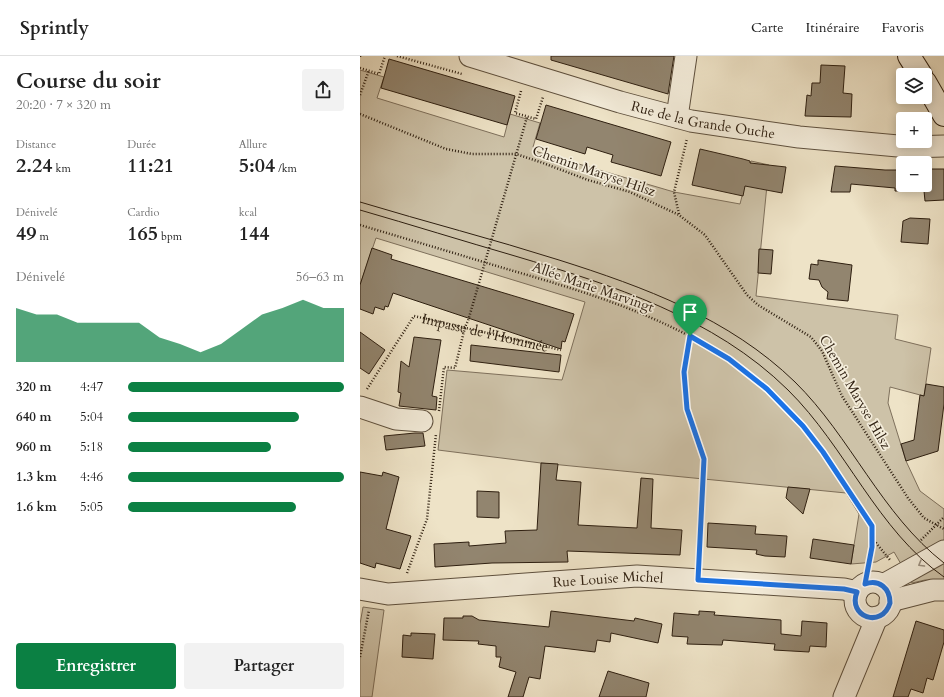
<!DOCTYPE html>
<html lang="fr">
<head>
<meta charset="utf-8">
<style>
	:root { --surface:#fff; --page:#f2f2f2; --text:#222; --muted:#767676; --line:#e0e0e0; --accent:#0b8043 }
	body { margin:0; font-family:Cardo,serif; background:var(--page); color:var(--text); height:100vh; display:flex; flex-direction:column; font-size:15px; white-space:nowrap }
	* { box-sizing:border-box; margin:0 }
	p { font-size:13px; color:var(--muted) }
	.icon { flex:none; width:22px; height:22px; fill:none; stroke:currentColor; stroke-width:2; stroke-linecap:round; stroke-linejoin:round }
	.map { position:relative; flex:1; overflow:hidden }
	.sheet { display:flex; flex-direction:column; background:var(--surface); width:360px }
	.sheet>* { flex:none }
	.fabs { position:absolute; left:536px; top:12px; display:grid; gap:8px }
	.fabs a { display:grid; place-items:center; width:36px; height:36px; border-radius:4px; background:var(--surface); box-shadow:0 2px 10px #0003; font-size:20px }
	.pin { position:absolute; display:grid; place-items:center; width:34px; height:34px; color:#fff; margin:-41px -17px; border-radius:50% 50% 50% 0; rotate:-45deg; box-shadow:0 0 4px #0007 }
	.pin .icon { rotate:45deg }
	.round { display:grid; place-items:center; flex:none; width:42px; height:42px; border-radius:4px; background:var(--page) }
	.head { display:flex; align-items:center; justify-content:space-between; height:68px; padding:0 16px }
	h1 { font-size:22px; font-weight:700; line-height:30px }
	.figures { display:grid; grid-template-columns:repeat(3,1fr); gap:6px; height:68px; padding:4px 16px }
	.figures div { display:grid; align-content:center }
	.figures b { font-size:20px; font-weight:700 }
	.figures small { font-size:11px; font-weight:400 }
	.figures p { font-size:11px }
	.chart { height:112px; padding:8px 16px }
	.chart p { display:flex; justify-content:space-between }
	.chart svg { width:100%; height:72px; margin-top:4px; fill:var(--accent); opacity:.7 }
	.primary-button { display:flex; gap:8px; margin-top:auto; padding:8px 16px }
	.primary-button a { flex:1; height:46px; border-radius:4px; background:var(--accent); color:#fff; font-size:16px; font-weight:700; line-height:46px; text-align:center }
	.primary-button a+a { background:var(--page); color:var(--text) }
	ul { padding:0 16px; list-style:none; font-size:13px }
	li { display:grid; grid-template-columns:64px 48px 1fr; align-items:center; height:30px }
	li i { height:10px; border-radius:5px; background:var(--accent) }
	header { display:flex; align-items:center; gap:24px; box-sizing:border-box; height:56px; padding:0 20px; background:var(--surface); border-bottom:1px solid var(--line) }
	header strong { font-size:19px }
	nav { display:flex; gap:22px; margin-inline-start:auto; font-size:14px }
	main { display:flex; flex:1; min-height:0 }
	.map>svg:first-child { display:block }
	.green { fill:#cdc2a8; stroke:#7e705c }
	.building { fill:#92856f; stroke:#2e1f10 }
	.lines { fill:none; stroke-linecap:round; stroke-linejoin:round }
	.street-casing { stroke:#5e503e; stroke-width:23 }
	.secondary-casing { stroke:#2e1f10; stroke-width:24 }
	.path { stroke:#2e1f10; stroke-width:2.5; stroke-dasharray:1 2; stroke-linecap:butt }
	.street { stroke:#f4eddb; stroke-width:21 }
	.secondary { stroke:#f4eddb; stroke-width:22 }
	.tram { stroke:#2e1f10; stroke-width:1 }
	.oneway { stroke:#9b9080 }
	.route-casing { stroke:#fff; stroke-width:8 }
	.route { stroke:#1a73e8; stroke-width:5 }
	.labels { text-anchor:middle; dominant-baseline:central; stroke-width:3.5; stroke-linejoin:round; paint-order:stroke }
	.street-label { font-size:14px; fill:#2e1f10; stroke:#f4eddb }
</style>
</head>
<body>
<header>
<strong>Sprintly</strong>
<nav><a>Carte</a><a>Itinéraire</a><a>Favoris</a></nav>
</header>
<main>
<section class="sheet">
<div class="head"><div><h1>Course du soir</h1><p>20:20 · 7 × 320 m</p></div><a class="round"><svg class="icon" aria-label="share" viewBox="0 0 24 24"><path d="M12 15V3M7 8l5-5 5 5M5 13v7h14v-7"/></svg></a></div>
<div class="figures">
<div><p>Distance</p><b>2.24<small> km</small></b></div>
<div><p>Durée</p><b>11:21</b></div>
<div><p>Allure</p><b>5:04<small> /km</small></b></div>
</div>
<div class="figures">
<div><p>Dénivelé</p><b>49<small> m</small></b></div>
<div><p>Cardio</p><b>165<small> bpm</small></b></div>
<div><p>kcal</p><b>144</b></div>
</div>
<div class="chart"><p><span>Dénivelé</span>56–63 m</p>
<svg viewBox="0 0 160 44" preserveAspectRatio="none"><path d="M0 44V11L10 15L20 15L30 20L40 20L50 20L60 20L70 29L80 33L90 38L100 33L110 24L120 15L130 11L140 6L150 11L160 11V44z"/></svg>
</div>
<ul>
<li><b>320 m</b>4:47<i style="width:100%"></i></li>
<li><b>640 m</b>5:04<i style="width:79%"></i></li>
<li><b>960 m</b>5:18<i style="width:66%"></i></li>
<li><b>1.3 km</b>4:46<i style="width:100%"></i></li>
<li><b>1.6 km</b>5:05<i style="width:78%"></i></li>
</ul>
<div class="primary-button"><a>Enregistrer</a><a>Partager</a></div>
</section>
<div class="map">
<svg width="584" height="641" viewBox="0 0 584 641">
	<rect width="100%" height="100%" fill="#eee3c7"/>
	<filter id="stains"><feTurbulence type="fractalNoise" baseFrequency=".005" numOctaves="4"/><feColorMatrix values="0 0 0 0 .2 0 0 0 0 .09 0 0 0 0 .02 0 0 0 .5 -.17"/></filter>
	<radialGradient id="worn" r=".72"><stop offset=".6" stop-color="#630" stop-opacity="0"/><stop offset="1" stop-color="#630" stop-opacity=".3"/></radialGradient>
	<path class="green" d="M0 14 24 21 17 42 144 81 150 58 180 67 173 91 178 96 314 136 380 148 391 105 409 109 396 240 538 259 535 283 571 292 564 340 530 331 528 347 546 405 560 435 584 453V525L565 524 552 527 534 496 516 506 491 508 499 458 486 437 181 407 78 394 87 314 202 324 225 246 16 182 0 229Z
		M3 551 24 554 12 641H0V568Z"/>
	<path class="building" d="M191 0H314L308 38 191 4Z
		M29 3 155 40 147 69 21 32Z
		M461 9 485 10 483 37 492 38 491 61 445 60 447 39 451 40 452 27H460Z
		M186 49 311 86 301 120 251 106 253 99 227 91 225 98 176 83Z
		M340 93 383 103 390 105V107L426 111 422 137 385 130 383 140 332 129Z
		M475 110 525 114H543V129H565V113H584V144L565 145 564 135H535V132L491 128 490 136H471Z
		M550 162 570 163 568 188 541 186 543 165Z
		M12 192 32 199 31 203 214 258 205 286 202 285 201 293 33 237 28 251 25 250 24 254 15 251 13 258 0 253V229Z
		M399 193 413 194 411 218 398 217Z
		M458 204 492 209 488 245 467 243 468 236 462 231 459 224 449 223 451 208 458 209Z
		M0 276 25 294 9 318 0 312Z
		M54 281 81 284 72 340 77 341 76 354 39 350 41 337 38 336 41 305 49 311Z
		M111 289 201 299 199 316 110 305Z
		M566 328 584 331V348L578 395 546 405 541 388 554 384 560 339 564 340Z
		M55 377H63L65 390 26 394 24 380Z
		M181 407 198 408 196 424 221 426 218 469 277 472 281 422 293 423 291 472 322 474 320 499 207 495 208 506 132 507 75 511 74 488 109 486V490L146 487 145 475 177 474Z
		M0 416 22 420 23 416 39 421 26 473 51 480 40 513 16 507 15 512 0 507Z
		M428 431 450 433 443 458 426 442Z
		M117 435 139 436V462L117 461Z
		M348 467 396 470 395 478 427 480 425 501 405 500 396 498 397 494 347 491Z
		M453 483 494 489 491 508 450 502Z
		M191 555 274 565 275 562 302 568 298 587 251 577 250 586 237 584 235 596 185 590 180 623 169 621 163 641H148L156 616 139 611 141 601H136V590L118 588 119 585 83 584 84 562H103V560H112L119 564 189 571Z
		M339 555 355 556 354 559 421 564V578L441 580 442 565 467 567 466 591 450 590 449 596 414 594 415 588 363 584 362 589 327 588 328 581 312 580 314 557 339 559Z
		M556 565 584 574V586L573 624 567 622 563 637 551 633 548 641H533Z
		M51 577 75 578 73 603 42 601 43 579 51 580Z
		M248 615 289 627 286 641H239Z"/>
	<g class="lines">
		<defs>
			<g id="street">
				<path id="s2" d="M110 0 260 46 331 65 439 81 549 91 584 90"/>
				<path d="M317 61 326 0"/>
				<path d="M0 351 36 363 62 365"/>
				<circle cx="513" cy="544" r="18"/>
				<path d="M523 529 584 495"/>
				<path id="s3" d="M0 533 28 538 277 520 484 533 497 536"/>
				<path d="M530 545 573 534H584"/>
				<path d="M484 641 517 561"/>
			</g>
			<path id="secondary" d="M549 0 561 19
				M565 26 584 59"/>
		</defs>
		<use href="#street" class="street-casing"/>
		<use href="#secondary" class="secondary-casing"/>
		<g class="path">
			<path d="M37 0 102 18"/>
			<path d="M0 1V0"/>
			<path d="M0 12 19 18 25 0"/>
			<path d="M161 35 155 57 176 63 183 41"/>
			<path d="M0 39 9 14"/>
			<path d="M0 58 86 93 112 98H156L183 107 228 124 270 136 319 159 345 179 387 239 398 249 451 281 462 295 482 340 548 442 564 462 584 473"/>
			<path d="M319 158 314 136 327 83"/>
			<path d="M0 169C47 183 94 197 140 211 219 234 299 257 368 303 410 331 444 368 472 410 481 421 510 460 512 471 514 486 510 503 508 518"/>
			<path d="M330 280 324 316 327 353 344 403 339 505"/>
			<path id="s1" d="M7 333 54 260 201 294"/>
			<path d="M79 355 84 311 95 312 105 271 108 265 167 61"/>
			<path d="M512 482 530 504"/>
			<path d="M561 484 584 461"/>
			<path d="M47 517 67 463 76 378"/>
			<path d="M0 601 9 554"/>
		</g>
		<use href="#street" class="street"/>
		<use href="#secondary" class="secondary"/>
		<path class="tram" d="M0 146C66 166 133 183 199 204 284 231 369 262 435 326 491 381 521 458 584 507
			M0 154C52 169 103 185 155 200 252 229 354 261 428 334 486 391 517 474 584 521"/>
	</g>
	<defs><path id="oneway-chevron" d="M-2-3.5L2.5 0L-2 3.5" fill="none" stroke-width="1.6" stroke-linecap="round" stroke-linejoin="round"/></defs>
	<use class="oneway" href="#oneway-chevron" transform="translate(561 508) rotate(150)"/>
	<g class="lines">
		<defs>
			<path id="route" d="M330 280 369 303 407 333 443 370 463 396 512 470V491L505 528C519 523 530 532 530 547 522 573 487 561 497 536L484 533 338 524 344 403 327 353 324 316Z"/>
		</defs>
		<use href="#route" class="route-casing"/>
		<use href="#route" class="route"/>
	</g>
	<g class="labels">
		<g class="street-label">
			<text stroke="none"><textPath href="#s2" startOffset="242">Rue de la Grande Ouche</textPath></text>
			<text transform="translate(234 115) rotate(19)">Chemin Maryse Hilsz</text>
			<text transform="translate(233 231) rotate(19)">Allée Marie Marvingt</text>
			<text stroke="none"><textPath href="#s1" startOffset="160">Impasse de l'Hommée</textPath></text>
			<text transform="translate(495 336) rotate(60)">Chemin Maryse Hilsz</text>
			<text stroke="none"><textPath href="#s3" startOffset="249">Rue Louise Michel</textPath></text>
		</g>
	</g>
	<rect width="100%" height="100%" filter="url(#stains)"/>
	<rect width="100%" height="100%" fill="url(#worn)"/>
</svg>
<div class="fabs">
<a><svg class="icon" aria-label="layers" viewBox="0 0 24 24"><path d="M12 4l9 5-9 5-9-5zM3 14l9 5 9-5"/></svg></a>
<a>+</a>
<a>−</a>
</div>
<div class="pin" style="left:330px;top:280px;background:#1e9e55"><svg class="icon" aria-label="arrive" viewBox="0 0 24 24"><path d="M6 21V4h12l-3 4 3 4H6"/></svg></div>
</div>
</main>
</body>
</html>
